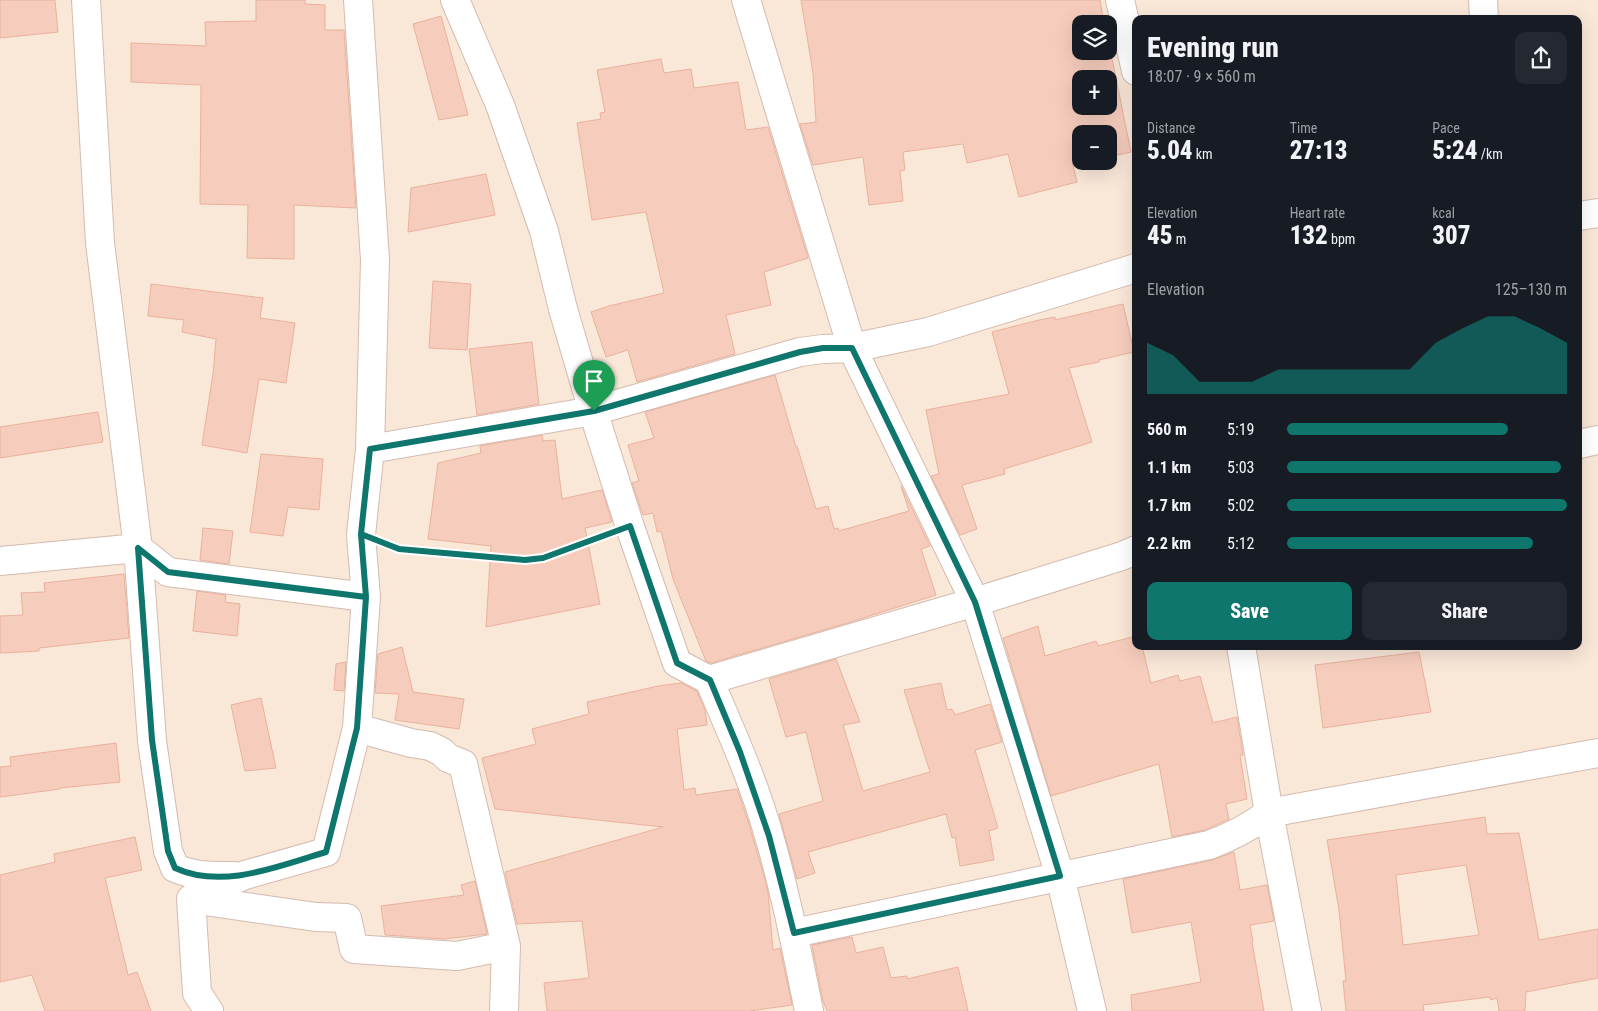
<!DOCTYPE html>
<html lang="en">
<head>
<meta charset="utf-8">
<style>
	:root { --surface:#171b24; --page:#242831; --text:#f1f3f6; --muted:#9ea1a6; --accent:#0f766e }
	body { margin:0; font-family:"Roboto Condensed",sans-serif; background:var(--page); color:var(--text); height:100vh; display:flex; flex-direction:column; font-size:19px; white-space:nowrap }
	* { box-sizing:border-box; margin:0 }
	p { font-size:16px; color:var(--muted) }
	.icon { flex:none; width:28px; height:28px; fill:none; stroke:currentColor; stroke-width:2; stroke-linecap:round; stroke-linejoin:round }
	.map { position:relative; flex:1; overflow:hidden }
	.sheet { position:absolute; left:1132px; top:15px; width:450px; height:635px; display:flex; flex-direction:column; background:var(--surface); border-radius:10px; box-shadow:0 5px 20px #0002 }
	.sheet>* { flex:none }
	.fabs { position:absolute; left:1072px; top:15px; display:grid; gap:10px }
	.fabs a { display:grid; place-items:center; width:45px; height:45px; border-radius:10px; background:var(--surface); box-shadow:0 5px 20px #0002; font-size:25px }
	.pin { position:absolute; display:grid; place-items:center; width:42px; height:42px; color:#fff; margin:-51px -21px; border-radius:50% 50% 50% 0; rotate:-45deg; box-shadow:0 0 5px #0007 }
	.pin .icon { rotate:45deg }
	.round { display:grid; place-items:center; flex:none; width:52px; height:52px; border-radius:10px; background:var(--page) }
	.head { display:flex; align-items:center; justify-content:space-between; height:85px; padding:0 15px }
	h1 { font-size:28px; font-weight:800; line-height:38px }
	.figures { display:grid; grid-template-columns:repeat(3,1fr); gap:8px; height:85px; padding:5px 15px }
	.figures div { display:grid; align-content:center }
	.figures b { font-size:25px; font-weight:800 }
	.figures small { font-size:14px; font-weight:400 }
	.figures p { font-size:14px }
	.chart { height:140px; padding:10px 15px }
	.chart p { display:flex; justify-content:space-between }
	.chart svg { width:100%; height:90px; margin-top:5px; fill:var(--accent); opacity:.7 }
	.button { display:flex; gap:10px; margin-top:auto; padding:10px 15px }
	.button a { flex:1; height:58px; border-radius:10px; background:var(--accent); color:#fff; font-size:20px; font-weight:800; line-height:58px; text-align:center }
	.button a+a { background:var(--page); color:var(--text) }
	ul { padding:0 15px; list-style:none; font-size:16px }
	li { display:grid; grid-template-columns:80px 60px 1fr; align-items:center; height:38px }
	li i { height:12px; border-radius:6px; background:var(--accent) }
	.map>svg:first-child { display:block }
	.residential { fill:#f9e7d8; fill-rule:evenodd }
	.building { fill:#f6cdbd; stroke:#eab19c; fill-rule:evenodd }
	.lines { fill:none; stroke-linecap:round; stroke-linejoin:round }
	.minor-casing { stroke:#d4bbaf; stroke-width:30 }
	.path { stroke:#dcb09f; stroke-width:3; stroke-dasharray:1 4; stroke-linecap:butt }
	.minor { stroke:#fff; stroke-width:28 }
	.route-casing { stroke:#fff; stroke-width:10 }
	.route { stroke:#0f766e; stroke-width:6 }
</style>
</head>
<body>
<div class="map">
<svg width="1598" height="1011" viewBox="0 0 1598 1011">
	<rect width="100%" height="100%" fill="#fef3e8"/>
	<path class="residential" d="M0 0H1598V1011H0ZM1136 19H1579V646H1136ZM1081 24H1109V51H1081ZM1081 79H1109V106H1081ZM1081 134H1109V161H1081Z"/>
	<path class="building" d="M0 0H55L58 32 0 38Z
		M256 0H305V4L325 5V30H344L356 208 294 205V259L247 258 248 205 200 204 201 85 131 82V43L206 46 205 22 256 21Z
		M801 0H1100L1104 24H1081V51H1109V44L1131 152 1109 157V134H1081V161H1089L1073 165 1077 182 1019 197 1008 154 967 163 963 144 903 152 905 170 900 171 903 201 869 205 863 157 813 165 800 124 816 122 813 73ZM1081 79H1109V106H1081Z
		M441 16 468 115 439 120 413 24Z
		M661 59 664 73 691 69 694 88 738 82 746 130 768 127 808 258 764 272 771 305 726 315 735 354 637 382 628 350 606 357 591 312 609 306 664 293 646 212 592 220 577 123 601 119 600 113 605 112 597 70Z
		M486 174 495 215 408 232 411 188Z
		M433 281 471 284 467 350 429 348Z
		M151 284 263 298 260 318 295 323 286 383 259 379 247 453 202 445 213 374 216 339 182 332 184 320 148 316Z
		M1123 304 1134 352 1099 360V362L1069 368 1092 442 1004 469 1005 474 962 485 977 529 960 535 931 476 939 474 926 410 1009 394 992 332 1039 320 1055 317V320Z
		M532 342 539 404 477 415 469 349Z
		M775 375 796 447 797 446 816 509 828 506 834 529 838 528 839 531 909 511 901 486 930 546 921 549 936 595 844 624 711 663 706 661 673 579 661 531 657 532 653 513 643 515 632 483 639 481 628 445 654 438 645 412Z
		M98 412 103 442 0 458V427Z
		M542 435 543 441 555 440 562 499 602 490 612 522 585 528 600 604 486 627 491 546 428 539 438 463 481 453 480 446Z
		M261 454 323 459 319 510 288 507 283 536 250 532Z
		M203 528 233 531 229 564 200 560Z
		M124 574 129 638 39 648V651L0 653V616L23 615 21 593 45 592 44 583Z
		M197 591 226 595 225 602 240 604 237 636 193 631Z
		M1038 626 1045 656 1096 641 1098 646 1136 636V646H1142L1151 683 1178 675 1180 681 1200 676 1213 723 1237 717 1243 755 1240 756 1247 799 1226 804 1229 819 1205 830 1172 837 1159 764 1051 796 1003 638Z
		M402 647 413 692 464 699 459 729 395 720 399 694 375 693 378 654Z
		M1419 652 1431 712 1323 728 1315 665Z
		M836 659 860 722 843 725 863 791 930 772 904 690 941 683 947 710 952 709 955 715 990 704 1002 742 975 750 998 828 989 831 994 860 960 866 955 837 952 838 946 814 808 852 815 873 797 879 779 814 823 801 806 732 786 737 769 679Z
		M346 662 344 691 334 690 336 664Z
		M681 683 697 691 705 710 707 725 677 729 684 790 695 788 696 795 737 789 748 821 766 883 768 893 773 950 780 948 792 1005 750 1011H547L544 983 589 978 582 921 517 924 505 872 663 827 495 809 482 758 536 744 532 729 589 714 587 702 658 686Z
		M261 698 276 768 245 771 231 705Z
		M116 743 120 782 60 788V789L0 797V767L11 766 10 757Z
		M1485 817 1487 834 1519 833 1539 940 1598 929V978L1526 992 1525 1011H1499L1497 998 1491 1000 1490 997 1423 1005 1424 1011H1346L1343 981H1346L1339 910 1327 840ZM1466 865 1479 935 1403 945 1396 875Z
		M135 837 142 870 105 878 128 975 137 972 151 1011H45L32 975 0 982V875L55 862 54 854Z
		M1234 852 1240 890 1267 885 1274 921 1250 925 1253 942H1252L1264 1011H1132L1131 995 1201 982 1191 922 1132 933 1123 879 1212 860Z
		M475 881 487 934 444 939 385 935 381 906 464 895 461 885Z
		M852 937 856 953 883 947 891 978 907 976V979L958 967 968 1011H827L823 1001 812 945Z"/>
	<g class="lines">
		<defs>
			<path id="minor" d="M86 0 100 243 138 548 152 741 168 851 175 868C196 877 211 876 234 876
				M358 0 375 260 370 449
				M455 0 500 105 544 231 563 309 593 411 630 527 677 663 709 680C731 731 754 782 769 836 786 894 797 952 809 1011
				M746 0 852 348 975 602 1060 876 1092 1011
				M1120 0 1136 71
				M1483 0 1484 19
				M1579 216 1598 213
				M1579 444 1598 440
				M0 561 138 548 168 572 366 597
				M1241 646 1269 813 1307 1011
				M709 680 975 602 1122 556 1136 550
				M357 728 411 743 430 746 442 752 448 758 463 764 506 946
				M191 899 245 875 326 852 357 728 366 597 361 535 370 449 593 411 800 352 823 349 852 348 928 332 1136 268
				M191 899 316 917 347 918 354 949 457 956 506 946 504 1011
				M191 899 197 993 209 1011
				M794 933 1209 845C1231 837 1250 827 1269 813L1598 753"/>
		</defs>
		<use href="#minor" class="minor-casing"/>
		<path class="path" d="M397 548 525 559 543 558 599 538"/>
		<use href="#minor" class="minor"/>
	</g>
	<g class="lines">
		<defs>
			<path id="route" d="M594 411 370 449 361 534 366 597 168 572 138 548 152 740 168 851 175 868C223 890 278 866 326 852L357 728 366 597 361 534 399 549 525 560 543 558 630 526 677 663 710 680 740 752 769 836 794 933 1060 876 975 602 852 348H823L800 352 594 411"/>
		</defs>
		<use href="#route" class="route-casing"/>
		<use href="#route" class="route"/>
	</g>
</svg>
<div class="fabs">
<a><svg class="icon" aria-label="layers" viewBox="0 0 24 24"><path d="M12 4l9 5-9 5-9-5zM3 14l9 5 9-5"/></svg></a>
<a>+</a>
<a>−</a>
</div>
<div class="pin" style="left:594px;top:411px;background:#1e9e55"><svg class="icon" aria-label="arrive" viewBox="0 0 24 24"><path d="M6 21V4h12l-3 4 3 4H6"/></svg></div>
<section class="sheet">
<div class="head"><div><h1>Evening run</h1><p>18:07 · 9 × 560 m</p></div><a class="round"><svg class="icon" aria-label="share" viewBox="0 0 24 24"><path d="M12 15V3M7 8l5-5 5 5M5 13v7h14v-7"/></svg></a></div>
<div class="figures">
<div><p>Distance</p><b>5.04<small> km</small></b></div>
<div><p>Time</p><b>27:13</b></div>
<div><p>Pace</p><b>5:24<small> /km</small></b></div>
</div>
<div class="figures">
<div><p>Elevation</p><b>45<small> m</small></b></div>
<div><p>Heart rate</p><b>132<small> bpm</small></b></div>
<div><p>kcal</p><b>307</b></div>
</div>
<div class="chart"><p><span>Elevation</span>125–130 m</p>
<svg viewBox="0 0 160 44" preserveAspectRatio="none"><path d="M0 44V19L10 25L20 38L30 38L40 38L50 32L60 32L70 32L80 32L90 32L100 32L110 19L120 12L130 6L140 6L150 12L160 19V44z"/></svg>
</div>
<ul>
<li><b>560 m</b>5:19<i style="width:79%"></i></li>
<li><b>1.1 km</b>5:03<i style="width:98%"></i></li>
<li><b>1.7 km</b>5:02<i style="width:100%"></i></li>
<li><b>2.2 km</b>5:12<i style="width:88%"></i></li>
</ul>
<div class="button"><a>Save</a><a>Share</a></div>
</section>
</div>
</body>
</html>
